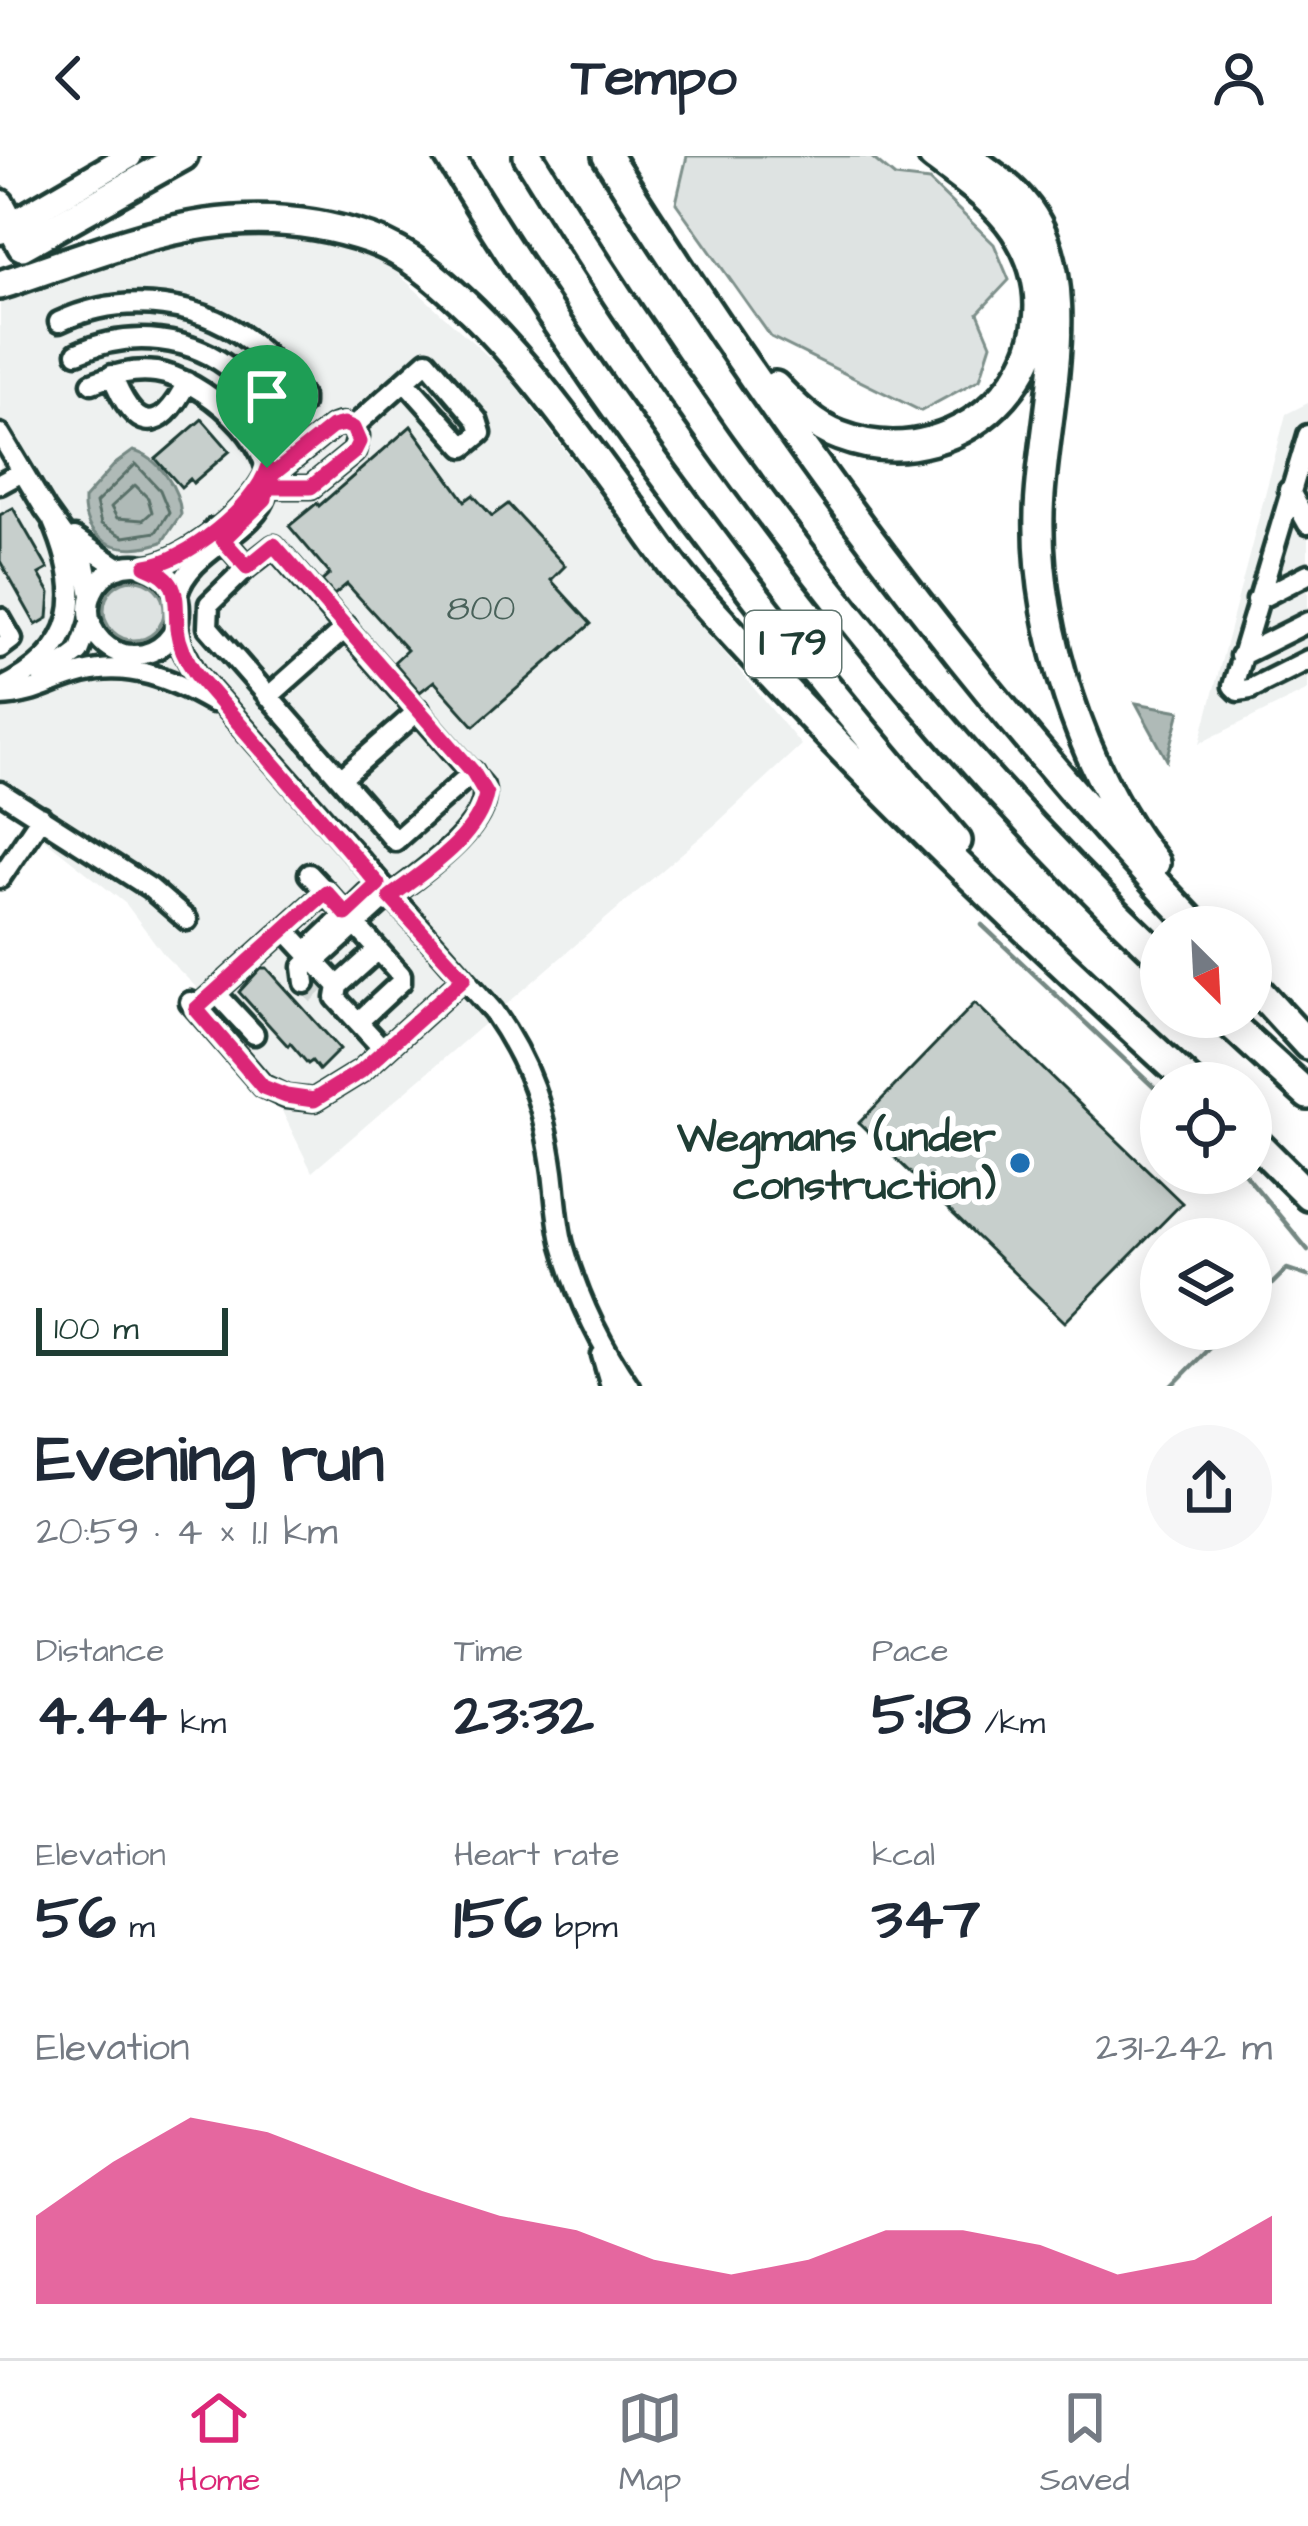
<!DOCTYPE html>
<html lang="en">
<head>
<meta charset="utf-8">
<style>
	:root { --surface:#fff; --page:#f6f6f7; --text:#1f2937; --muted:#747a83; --line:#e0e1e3; --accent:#db2777 }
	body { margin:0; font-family:"Architects Daughter",sans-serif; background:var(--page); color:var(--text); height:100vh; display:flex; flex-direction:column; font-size:45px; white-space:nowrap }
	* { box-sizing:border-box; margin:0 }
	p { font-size:39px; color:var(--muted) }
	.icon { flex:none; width:66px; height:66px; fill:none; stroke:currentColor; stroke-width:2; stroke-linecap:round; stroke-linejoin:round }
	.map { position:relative; height:1230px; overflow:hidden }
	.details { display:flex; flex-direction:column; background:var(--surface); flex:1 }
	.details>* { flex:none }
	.needle { width:78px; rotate:156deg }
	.controls { position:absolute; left:1140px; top:750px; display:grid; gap:24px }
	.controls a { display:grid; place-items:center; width:132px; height:132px; border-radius:50%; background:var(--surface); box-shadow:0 6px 30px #0003; font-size:60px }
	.scale { position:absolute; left:36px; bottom:30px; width:192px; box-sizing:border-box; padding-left:12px; border:6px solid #1f3d34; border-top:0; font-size:33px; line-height:42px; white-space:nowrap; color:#1f3d34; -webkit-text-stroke:9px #fff; paint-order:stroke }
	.pin { position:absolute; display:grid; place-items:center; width:102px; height:102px; color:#fff; margin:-123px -51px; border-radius:50% 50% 50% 0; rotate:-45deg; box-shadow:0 0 12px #0007 }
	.pin .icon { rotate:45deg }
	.round { display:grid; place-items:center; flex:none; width:126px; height:126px; border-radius:63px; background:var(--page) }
	.summary { display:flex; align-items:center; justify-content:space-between; height:204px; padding:0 36px }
	h1 { font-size:66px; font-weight:700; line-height:90px }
	.stats { display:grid; grid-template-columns:repeat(3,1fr); gap:18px; height:204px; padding:12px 36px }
	.stats div { display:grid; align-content:center }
	.stats b { font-size:60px; font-weight:700 }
	.stats small { font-size:33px; font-weight:400 }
	.stats p { font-size:33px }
	.chart { height:336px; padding:24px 36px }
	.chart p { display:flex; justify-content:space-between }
	.chart svg { width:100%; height:216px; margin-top:12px; fill:var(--accent); opacity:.7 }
	header { display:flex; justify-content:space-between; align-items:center; height:156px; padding:0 36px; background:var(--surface); font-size:54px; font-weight:700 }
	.tabs { display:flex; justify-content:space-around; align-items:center; height:168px; border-top:3px solid var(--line); background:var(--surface); font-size:33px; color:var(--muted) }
	.tabs a { display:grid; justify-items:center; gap:6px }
	.tabs .on { color:var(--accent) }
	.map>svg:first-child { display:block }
	.built { fill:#eef1f0 }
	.green { fill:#dee3e2; stroke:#7e908b; stroke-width:3 }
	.water { fill:#afbab7; stroke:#758883; stroke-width:3 }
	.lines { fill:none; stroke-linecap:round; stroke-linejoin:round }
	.shore { stroke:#596f68; stroke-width:3 }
	.stream { stroke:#758883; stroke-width:4.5 }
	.building { fill:#c7cfcc; stroke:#1f3d34; stroke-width:3 }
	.minor-tunnel { stroke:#d2d8d6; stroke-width:18; stroke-dasharray:18 9; stroke-linecap:butt }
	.minor-casing { stroke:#1f3d34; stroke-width:27 }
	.major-casing { stroke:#1f3d34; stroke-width:33 }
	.highway-casing { stroke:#1f3d34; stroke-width:36 }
	.minor { stroke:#fff; stroke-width:18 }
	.major { stroke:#fff; stroke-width:24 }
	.highway { stroke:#fff; stroke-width:27 }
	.route-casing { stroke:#fff; stroke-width:24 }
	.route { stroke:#db2777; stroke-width:15 }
	.poi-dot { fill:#1f6fb2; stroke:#fff; stroke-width:4.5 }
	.labels { text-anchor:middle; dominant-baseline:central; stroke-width:12; stroke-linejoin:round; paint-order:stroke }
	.number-label { font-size:36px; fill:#49625a }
	.shield { fill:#fff; stroke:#627771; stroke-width:3 }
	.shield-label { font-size:39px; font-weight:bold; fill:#1f3d34 }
	.poi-label { font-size:42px; font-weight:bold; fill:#1f3d34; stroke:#fff; text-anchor:end }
</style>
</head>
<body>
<header><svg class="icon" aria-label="back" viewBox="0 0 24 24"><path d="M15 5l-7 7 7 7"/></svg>Tempo<svg class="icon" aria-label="person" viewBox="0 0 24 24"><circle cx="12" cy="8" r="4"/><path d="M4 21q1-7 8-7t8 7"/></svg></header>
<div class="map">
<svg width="1308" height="1230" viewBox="0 0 1308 1230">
	<rect width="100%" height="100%" fill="#fff"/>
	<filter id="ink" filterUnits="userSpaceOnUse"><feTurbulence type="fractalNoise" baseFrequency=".00833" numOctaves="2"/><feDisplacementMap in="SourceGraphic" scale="24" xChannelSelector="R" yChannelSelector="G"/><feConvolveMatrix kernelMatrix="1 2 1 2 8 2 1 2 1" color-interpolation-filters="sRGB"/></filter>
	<g filter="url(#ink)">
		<path class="built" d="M284 76 349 87 382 103 505 216 660 419 801 589 717 667 312 1016 260 910 195 830 165 800 126 748 0 648V141L122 99 205 79Z
			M1308 247V534L1200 587 1286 258Z"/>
		<path class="green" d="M687 0H870L895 21 929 25 994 88 1009 124 978 157 991 188 980 223 921 255 771 181 676 47Z
			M104 454a30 30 0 1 1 60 0a30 30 0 1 1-60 0Z"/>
		<path class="water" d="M133 295C159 301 179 333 181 358L162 386C124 400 82 389 84 343L115 308Z
			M1136 547 1180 555 1167 604Z"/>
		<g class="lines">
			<path class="shore" d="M136 308 160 334 169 356 156 376 124 381 101 368 96 347Z
				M135 329 148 342 152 356 143 364 117 362 111 351Z"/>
			<path class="stream" d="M982 769 1161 938
				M1244 1017 1308 1094
				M1251 1149 1287 1113 1308 1120
				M1172 1230 1228 1173"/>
		</g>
		<path class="building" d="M202 263 230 295 193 327 190 323 181 331 156 303Z
			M411 270 465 345 473 339 492 360 508 348 565 410 551 424 591 468 474 570 434 525 420 536 394 506 407 494 347 428 334 439 322 425 330 418 289 370 317 347 319 350Z
			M13 352 48 413 39 418 50 437 48 462 36 469 0 405V359Z
			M261 812H267L340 893 319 914 312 905 308 908 290 887 288 890 239 836Z
			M975 847 1182 1047 1065 1166 859 967Z"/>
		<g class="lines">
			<path class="minor-tunnel" d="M305 827 322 845"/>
			<defs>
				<path id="minor" d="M59 166C123 136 206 144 259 193 275 207 288 226 302 241V248L256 288
					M77 197C129 174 192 179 236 217 253 231 267 250 281 266
					M112 219C133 274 159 283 187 226
					M92 227C113 219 133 213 156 216 200 222 278 286 267 336 256 379 189 392 177 439
					M353 271 427 205 477 264 481 277 464 291 405 225
					M0 278 45 353 85 409 91 439
					M1308 279 1233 530 1238 535 1250 533 1308 504
					M0 328 22 316
					M268 331H311L354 296 358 280C352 269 344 265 332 271L268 323
					M1289 334 1308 368
					M214 373 247 411 209 448 208 471 395 685 473 616
					M74 382 119 412
					M89 454a45 45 0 1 1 90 0a45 45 0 1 1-90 0Z
					M146 410C183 407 246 356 264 322
					M247 411 274 390 483 630C494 668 418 719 390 741
					M1257 444 1308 418
					M0 462 12 483 0 492
					M177 468 180 488 196 518 493 855C530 908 544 952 553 1016 556 1040 557 1066 563 1089 577 1139 599 1187 629 1230
					M1240 500 1308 466
					M43 523 79 496 91 465
					M0 533C81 494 85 439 52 363
					M0 540C34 539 51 525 83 517 129 505 172 523 212 546
					M268 541 347 471
					M341 623 419 554
					M0 636 150 732 187 764
					M309 718 326 736
					M0 722 41 661
					M285 773 338 830 336 842 358 866
					M306 796 378 727
					M315 806 389 739
					M305 827 303 811 312 802
					M338 830 378 794
					M215 836 254 878
					M190 846 263 930 286 941 314 944 361 915 464 822
					M196 853 326 736 401 819V826L358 866 384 894
					M602 1199 611 1230"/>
				<path id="major" d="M0 75 129 0"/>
				<path id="highway" d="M449 0C598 243 770 470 957 685
					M528 0C706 290 915 566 1161 801
					M607 0C780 273 973 538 1197 771
					M967 0C986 15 1008 28 1023 47 1087 122 1041 264 1039 357 1036 472 1083 617 1155 707
					M0 48 22 90 183 0
					M0 129C130 86 233 36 370 83 410 97 443 127 473 156 534 216 582 285 633 354 652 381 671 410 693 434 849 608 1018 769 1191 927
					M775 230C793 249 815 271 840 280 966 328 1093 192 1015 74 994 43 962 22 933 0
					M1251 827 1308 889
					M1223 861 1308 939
					M1251 982 1308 1039"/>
			</defs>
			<use href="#minor" class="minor-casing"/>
			<use href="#major" class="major-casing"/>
			<use href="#highway" class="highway-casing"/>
			<use href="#minor" class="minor"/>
			<use href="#major" class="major"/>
			<use href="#highway" class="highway"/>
		</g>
	</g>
	<g class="lines" filter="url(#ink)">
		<defs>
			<path id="route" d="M267 312C256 350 184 407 146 410 182 424 175 442 177 473 179 489 187 505 196 518L378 728 346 758 326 736 196 853 263 931 286 940 314 944 361 915 464 822 390 741C424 715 478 682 486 638L473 616 274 389 247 411 223 384 265 343 268 322 332 271 344 268 353 272 359 286 354 296 311 331H268C268 325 268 318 267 312"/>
		</defs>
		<use href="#route" class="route-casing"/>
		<use href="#route" class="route"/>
	</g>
	<circle class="poi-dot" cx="1020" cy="1007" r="12"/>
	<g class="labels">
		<g class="number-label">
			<text x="481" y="452">800</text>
		</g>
		<rect class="shield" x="745" y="455" width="96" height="66" rx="9"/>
		<g class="shield-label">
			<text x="793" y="488">I 79</text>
		</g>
		<g class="poi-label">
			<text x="996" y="983">Wegmans (under<tspan x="996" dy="48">construction)</tspan></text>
		</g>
	</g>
</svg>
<div class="controls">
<a><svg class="needle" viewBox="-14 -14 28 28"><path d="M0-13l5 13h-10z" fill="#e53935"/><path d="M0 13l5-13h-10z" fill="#747a83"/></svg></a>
<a><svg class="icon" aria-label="locate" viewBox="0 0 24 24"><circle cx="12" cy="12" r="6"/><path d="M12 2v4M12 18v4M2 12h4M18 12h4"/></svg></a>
<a><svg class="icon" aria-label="layers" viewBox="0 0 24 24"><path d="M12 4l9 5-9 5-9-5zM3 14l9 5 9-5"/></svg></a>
</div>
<div class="scale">100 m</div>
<div class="pin" style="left:267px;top:312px;background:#1e9e55"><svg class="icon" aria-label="arrive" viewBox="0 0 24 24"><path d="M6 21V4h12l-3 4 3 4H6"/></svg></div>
</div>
<section class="details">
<div class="summary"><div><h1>Evening run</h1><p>20:59 · 4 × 1.1 km</p></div><a class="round"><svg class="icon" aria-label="share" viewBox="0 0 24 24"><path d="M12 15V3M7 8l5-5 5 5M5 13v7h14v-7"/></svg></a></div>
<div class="stats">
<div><p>Distance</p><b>4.44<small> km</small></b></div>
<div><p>Time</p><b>23:32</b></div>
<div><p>Pace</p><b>5:18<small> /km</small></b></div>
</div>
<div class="stats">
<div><p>Elevation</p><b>56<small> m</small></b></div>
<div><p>Heart rate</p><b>156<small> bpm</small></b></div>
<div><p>kcal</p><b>347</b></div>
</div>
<div class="chart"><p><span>Elevation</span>231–242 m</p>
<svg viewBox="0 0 160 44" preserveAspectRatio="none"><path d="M0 44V26L10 15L20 6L30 9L40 15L50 21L60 26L70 29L80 35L90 38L100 35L110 29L120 29L130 32L140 38L150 35L160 26V44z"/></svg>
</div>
</section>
<nav class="tabs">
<a class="on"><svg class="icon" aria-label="home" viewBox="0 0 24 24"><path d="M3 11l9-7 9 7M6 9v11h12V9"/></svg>Home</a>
<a><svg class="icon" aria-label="map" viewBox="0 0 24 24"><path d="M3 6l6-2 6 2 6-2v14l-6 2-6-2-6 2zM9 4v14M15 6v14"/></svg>Map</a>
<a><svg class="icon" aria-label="saved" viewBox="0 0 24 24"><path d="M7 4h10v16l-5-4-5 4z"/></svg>Saved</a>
</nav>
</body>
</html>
